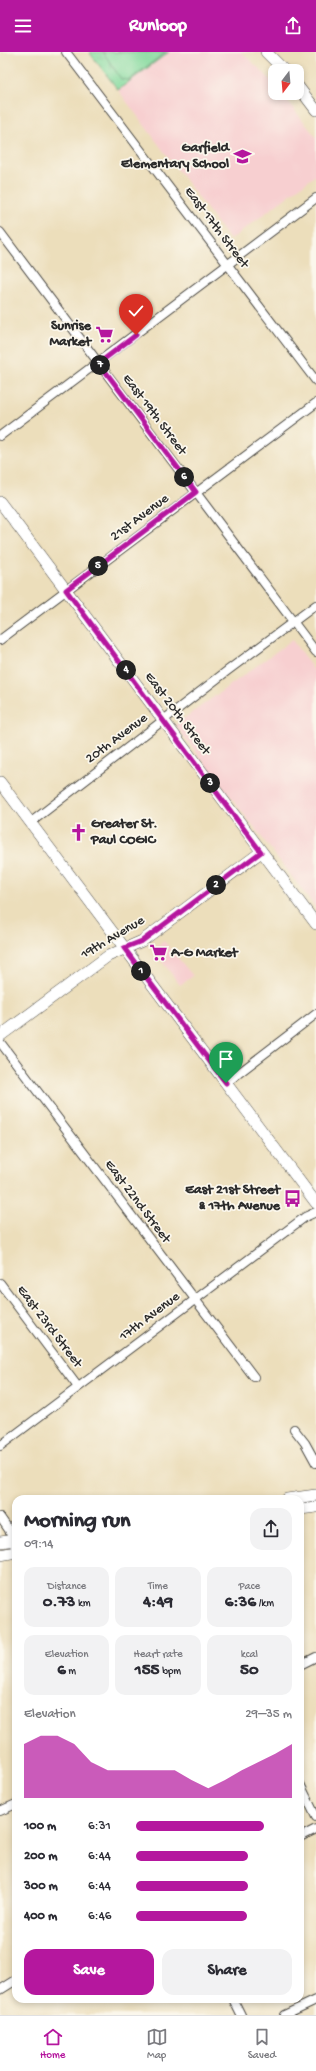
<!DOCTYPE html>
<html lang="en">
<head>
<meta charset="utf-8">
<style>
	:root { --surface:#fff; --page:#f2f2f3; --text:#2b2b33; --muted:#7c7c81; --line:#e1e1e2; --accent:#b5179e }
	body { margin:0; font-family:"Gochi Hand",sans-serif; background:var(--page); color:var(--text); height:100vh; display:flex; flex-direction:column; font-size:15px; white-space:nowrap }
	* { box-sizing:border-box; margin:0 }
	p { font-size:13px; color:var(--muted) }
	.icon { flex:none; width:22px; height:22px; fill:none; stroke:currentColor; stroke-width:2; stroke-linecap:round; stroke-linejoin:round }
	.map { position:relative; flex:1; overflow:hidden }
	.details { position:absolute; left:12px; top:1443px; width:292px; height:508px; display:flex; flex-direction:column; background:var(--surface); border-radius:12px; box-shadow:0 2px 6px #0003 }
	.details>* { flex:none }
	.needle { width:26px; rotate:196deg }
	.fabs { position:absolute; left:268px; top:12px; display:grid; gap:8px }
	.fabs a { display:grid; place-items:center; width:36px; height:36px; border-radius:8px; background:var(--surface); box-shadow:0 2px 6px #0003; font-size:20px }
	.pin { position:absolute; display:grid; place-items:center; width:34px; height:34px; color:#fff; margin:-41px -17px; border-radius:50% 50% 50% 0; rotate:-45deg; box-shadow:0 0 4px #0007 }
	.pin .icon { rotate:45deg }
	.km { position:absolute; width:20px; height:20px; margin:-10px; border-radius:50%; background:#222; color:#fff; font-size:11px; line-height:20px; text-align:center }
	.round { display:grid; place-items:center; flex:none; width:42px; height:42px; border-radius:12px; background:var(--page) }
	.summary { display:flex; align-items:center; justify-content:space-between; height:68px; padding:0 12px }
	h1 { font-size:22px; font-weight:800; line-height:30px }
	.stats { display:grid; grid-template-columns:repeat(3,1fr); gap:6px; height:68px; padding:4px 12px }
	.stats div { display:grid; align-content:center; border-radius:10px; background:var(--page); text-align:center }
	.stats b { font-size:17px; font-weight:800 }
	.stats small { font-size:11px; font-weight:400 }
	.stats p { font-size:11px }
	.chart { height:112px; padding:8px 12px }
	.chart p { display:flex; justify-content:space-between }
	.chart svg { width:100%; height:72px; margin-top:4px; fill:var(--accent); opacity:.7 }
	.action { display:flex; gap:8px; margin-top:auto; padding:8px 12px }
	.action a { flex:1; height:46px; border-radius:12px; background:var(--accent); color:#fff; font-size:16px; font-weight:800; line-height:46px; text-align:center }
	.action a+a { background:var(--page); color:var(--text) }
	ul { padding:0 12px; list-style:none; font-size:13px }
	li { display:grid; grid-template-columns:64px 48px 1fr; align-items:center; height:30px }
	li i { height:10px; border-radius:5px; background:var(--accent) }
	header { display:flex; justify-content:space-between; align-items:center; height:52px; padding:0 12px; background:var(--accent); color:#fff; font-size:18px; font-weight:800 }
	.dock { display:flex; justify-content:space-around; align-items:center; height:56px; border-top:1px solid var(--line); background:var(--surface); font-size:11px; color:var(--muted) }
	.dock a { display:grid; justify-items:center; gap:2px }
	.dock .on { color:var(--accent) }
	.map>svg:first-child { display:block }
	.built { fill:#f7cfd0 }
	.park { fill:url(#park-tufts); stroke:#568264 }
	.pitch { fill:#82d99c; stroke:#568264 }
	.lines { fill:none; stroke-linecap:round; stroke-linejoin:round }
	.street-casing { stroke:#484641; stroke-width:10 }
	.secondary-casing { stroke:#484641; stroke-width:12 }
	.street { stroke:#fff; stroke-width:8 }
	.secondary { stroke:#fff; stroke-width:11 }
	.route-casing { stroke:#fff; stroke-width:8 }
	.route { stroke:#b5179e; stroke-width:5 }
	.labels { text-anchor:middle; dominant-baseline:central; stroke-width:3.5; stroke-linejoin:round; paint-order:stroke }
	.poi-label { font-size:14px; font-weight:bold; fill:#2b2b2b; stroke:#fbf7ec; text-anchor:end }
	.street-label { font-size:14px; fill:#2b2b2b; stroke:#fbf7ec }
</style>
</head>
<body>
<header><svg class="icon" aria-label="menu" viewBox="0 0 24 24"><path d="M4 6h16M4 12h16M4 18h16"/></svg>Runloop<svg class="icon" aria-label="share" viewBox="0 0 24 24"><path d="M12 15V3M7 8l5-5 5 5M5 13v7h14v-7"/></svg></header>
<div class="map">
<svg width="316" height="1963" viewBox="0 0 316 1963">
	<defs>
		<pattern id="park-tufts" width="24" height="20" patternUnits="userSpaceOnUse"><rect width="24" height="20" fill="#82d99c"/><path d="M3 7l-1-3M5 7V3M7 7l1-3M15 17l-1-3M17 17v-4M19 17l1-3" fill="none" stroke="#70ba87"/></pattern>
	</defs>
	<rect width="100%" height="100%" fill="#fbf7ec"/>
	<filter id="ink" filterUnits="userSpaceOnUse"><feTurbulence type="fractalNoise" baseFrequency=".025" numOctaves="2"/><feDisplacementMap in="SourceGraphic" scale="8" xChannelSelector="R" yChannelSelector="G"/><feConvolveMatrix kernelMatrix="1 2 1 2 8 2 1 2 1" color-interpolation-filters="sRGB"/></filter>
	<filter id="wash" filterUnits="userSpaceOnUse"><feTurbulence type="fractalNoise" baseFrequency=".012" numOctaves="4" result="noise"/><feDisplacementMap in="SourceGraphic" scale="16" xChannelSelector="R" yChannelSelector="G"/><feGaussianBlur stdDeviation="0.9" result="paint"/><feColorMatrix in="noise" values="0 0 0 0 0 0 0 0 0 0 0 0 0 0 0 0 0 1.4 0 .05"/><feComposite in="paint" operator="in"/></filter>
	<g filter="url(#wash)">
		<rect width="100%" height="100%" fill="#ecdebb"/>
		<path class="built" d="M169 0H241L264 21 275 34V41H281L316 85V123L230 188 118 38Z
			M292 588 316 621V856L175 673Z
			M164 889 193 924 180 933 153 898Z"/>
		<path class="park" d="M89 0H169L118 38Z"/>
		<path class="pitch" d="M103 0H166L129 28 121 27Z"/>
	</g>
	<g filter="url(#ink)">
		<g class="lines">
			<defs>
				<path id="street" d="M66 0 316 329
					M0 180 316 600
					M0 384 316 146
					M0 588 316 351
					M30 771 227 619 316 553
					M0 990 254 1325
					M226 1031 316 962
					M0 1231 78 1335
					M294 1377 305 1391 316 1411
					M0 1394 305 1165 316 1160
					M0 1465 9 1478 16 1498
					M300 1613 316 1605
					M300 1732 316 1765
					M0 1759 16 1752
					M300 1785 316 1777
					M0 1938 16 1928
					M233 1947 241 1963
					M284 1963 316 1948"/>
				<path id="secondary" d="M266 0 285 19
					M297 33 316 58
					M0 450 316 872
					M0 730 316 1151
					M0 984 108 904 142 889 261 800
					M287 1447 316 1443
					M300 1457 316 1455
					M0 1490 16 1488
					M0 1503 16 1500"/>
			</defs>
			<use href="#street" class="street-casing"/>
			<use href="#secondary" class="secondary-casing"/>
			<use href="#street" class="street"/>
			<use href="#secondary" class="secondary"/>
		</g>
	</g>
	<g class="lines" filter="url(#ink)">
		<defs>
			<path id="route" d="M136 283 99 311 196 440 66 538 261 800 142 889 124 896 226 1031"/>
		</defs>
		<use href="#route" class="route-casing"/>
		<use href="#route" class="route"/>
	</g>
	<defs>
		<symbol id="school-bare" viewBox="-9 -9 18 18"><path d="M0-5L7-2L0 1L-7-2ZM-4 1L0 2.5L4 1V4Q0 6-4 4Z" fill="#b5179e" stroke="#fbf7ec" stroke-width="2.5" paint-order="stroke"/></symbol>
		<symbol id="supermarket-bare" viewBox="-9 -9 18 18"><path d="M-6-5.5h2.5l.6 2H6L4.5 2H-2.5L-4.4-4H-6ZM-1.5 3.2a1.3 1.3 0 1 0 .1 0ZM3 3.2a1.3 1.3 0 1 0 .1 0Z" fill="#b5179e" stroke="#fbf7ec" stroke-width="2.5" paint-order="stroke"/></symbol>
		<symbol id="church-bare" viewBox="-9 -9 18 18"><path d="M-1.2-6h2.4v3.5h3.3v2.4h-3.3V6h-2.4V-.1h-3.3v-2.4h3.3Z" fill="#b5179e" stroke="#fbf7ec" stroke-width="2.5" paint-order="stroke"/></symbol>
		<symbol id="bus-bare" viewBox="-9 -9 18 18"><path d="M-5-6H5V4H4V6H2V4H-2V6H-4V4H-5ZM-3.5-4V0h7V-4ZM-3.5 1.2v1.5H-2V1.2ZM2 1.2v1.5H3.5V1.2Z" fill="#b5179e" stroke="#fbf7ec" stroke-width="2.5" paint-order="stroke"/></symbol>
	</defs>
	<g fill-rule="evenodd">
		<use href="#school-bare" x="230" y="92" width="25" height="25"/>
		<use href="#supermarket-bare" x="92" y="270" width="25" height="25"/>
		<use href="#church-bare" x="66" y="768" width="25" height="25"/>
		<use href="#supermarket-bare" x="146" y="888" width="25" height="25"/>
		<use href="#bus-bare" x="280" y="1134" width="25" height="25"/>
	</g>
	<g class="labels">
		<g class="poi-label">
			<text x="229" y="96">Garfield<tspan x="229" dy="16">Elementary School</tspan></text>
			<text x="91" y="274">Sunrise<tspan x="91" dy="16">Market</tspan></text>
			<text x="91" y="772" text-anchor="start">Greater St.<tspan x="91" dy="16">Paul COGIC</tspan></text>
			<text x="171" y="901" text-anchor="start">A-G Market</text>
			<text x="280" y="1138">East 21st Street<tspan x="280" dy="16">&amp; 17th Avenue</tspan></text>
		</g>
		<g class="street-label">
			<text transform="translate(216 176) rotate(53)">East 17th Street</text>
			<text transform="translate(154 363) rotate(53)">East 19th Street</text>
			<text transform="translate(140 466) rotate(-37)">21st Avenue</text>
			<text transform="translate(177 662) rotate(53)">East 20th Street</text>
			<text transform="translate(117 687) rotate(-37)">20th Avenue</text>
			<text transform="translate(113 886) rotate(-31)">19th Avenue</text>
			<text transform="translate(137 1150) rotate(53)">East 22nd Street</text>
			<text transform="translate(150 1265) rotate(-37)">17th Avenue</text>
			<text transform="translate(49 1275) rotate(53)">East 23rd Street</text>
		</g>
	</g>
</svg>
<div class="fabs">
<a><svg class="needle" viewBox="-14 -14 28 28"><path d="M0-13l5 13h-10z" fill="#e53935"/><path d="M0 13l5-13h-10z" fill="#7c7c81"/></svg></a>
</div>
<div class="pin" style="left:226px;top:1031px;background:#1e9e55"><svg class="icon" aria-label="arrive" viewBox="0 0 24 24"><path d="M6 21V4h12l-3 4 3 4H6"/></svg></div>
<div class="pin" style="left:136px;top:283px;background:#d93025"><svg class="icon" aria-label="check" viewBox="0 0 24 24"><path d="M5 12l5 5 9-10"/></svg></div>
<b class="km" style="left:141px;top:919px">1</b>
<b class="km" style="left:216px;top:833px">2</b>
<b class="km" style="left:210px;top:731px">3</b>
<b class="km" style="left:126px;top:618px">4</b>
<b class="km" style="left:98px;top:514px">5</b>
<b class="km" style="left:184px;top:425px">6</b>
<b class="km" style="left:100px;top:313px">7</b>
<section class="details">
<div class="summary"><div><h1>Morning run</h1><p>09:14</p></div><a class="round"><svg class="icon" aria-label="share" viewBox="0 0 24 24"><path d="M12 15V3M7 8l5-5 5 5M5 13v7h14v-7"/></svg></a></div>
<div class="stats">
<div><p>Distance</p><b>0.73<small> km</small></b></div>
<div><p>Time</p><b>4:49</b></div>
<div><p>Pace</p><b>6:36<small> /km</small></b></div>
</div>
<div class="stats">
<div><p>Elevation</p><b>6<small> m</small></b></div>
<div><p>Heart rate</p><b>155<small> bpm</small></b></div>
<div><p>kcal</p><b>50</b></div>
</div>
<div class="chart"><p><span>Elevation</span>29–35 m</p>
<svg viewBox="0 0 160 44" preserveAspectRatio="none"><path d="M0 44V11L10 6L20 6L30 11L40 22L50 27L60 27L70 27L80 27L90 27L100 33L110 38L120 33L130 27L140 22L150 17L160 11V44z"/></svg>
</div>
<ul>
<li><b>100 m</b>6:31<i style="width:82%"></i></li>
<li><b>200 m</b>6:44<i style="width:72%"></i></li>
<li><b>300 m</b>6:44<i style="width:72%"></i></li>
<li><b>400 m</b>6:46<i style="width:71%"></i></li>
</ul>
<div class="action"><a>Save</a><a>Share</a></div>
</section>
</div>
<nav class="dock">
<a class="on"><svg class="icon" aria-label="home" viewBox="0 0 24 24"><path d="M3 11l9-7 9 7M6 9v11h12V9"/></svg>Home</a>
<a><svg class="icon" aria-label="map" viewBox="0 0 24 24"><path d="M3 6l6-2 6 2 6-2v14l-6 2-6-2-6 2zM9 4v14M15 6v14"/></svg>Map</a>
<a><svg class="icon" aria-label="saved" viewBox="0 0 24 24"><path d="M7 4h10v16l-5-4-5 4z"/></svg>Saved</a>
</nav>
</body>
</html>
